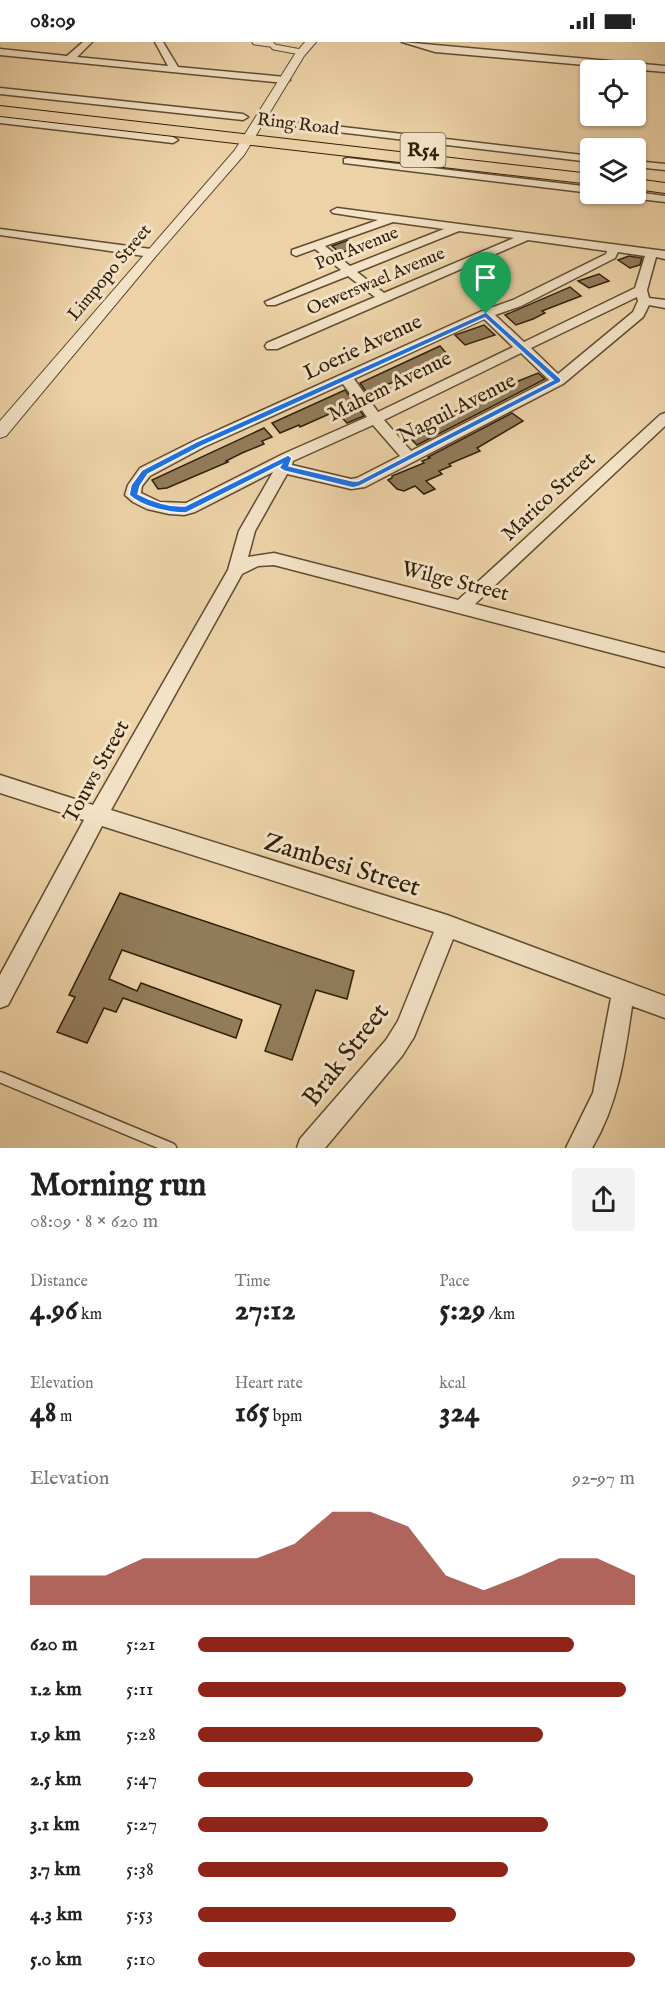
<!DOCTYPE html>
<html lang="en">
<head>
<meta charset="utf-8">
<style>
	:root { --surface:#fff; --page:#f2f2f2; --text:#222; --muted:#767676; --accent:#8f2418 }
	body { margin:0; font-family:"IM FELL English",serif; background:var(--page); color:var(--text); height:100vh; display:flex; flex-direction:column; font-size:22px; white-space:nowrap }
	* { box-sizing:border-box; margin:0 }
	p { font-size:20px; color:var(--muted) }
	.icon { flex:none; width:33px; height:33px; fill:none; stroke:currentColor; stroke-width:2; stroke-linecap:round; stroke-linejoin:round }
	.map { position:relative; height:1106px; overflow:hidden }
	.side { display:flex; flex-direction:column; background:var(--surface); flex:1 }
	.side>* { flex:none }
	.tools { position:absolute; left:580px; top:18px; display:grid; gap:12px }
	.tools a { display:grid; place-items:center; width:66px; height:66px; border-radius:6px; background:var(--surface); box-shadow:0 2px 4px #0004; font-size:30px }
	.pin { position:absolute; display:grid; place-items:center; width:51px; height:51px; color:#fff; margin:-62px -26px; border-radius:50% 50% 50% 0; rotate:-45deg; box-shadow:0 0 6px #0007 }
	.pin .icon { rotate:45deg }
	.round { display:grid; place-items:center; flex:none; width:63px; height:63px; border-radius:6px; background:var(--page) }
	.head { display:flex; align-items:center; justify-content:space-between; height:102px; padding:0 30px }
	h1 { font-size:33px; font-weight:700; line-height:45px }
	.figures { display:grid; grid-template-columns:repeat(3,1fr); gap:9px; height:102px; padding:6px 30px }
	.figures div { display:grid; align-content:center }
	.figures b { font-size:30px; font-weight:700 }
	.figures small { font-size:16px; font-weight:400 }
	.figures p { font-size:16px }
	.chart { height:168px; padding:12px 30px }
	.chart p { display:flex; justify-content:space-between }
	.chart svg { width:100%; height:108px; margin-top:6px; fill:var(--accent); opacity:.7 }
	ul { padding:0 30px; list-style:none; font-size:20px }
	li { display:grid; grid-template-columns:96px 72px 1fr; align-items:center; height:45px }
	li i { height:15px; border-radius:8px; background:var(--accent) }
	.status { display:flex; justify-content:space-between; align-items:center; height:42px; padding:0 30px; background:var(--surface); direction:ltr }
	.status svg { height:16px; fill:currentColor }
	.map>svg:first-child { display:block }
	.building { fill:#927c5b; stroke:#301f08; stroke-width:1.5 }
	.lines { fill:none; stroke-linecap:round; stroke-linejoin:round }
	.service-far1-casing { stroke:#5f4c30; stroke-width:7 }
	.service-casing { stroke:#5f4c30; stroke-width:13 }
	.minor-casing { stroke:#5f4c30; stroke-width:3 }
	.tertiary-casing { stroke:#5f4c30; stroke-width:2 }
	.primary-casing { stroke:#301f08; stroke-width:2 }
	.service-far1 { stroke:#f3e2c6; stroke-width:5 }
	.service { stroke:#f3e2c6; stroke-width:10 }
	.minor { fill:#f3e2c6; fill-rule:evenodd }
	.tertiary { fill:#f3e2c6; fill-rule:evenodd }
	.primary { fill:#edd2a7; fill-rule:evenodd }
	.route { fill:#1a73e8; stroke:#fff; stroke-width:1.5; fill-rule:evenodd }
	.labels { text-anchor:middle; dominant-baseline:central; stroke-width:6; stroke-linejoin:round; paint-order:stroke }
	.far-street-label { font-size:18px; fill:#301f08; stroke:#f3e2c6 }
	.shield { fill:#f3e2c6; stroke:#6a5a41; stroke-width:1.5 }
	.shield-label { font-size:20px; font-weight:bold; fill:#301f08 }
	.street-label { font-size:21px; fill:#301f08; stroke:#f3e2c6 }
	.near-street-label { font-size:26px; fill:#301f08; stroke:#f3e2c6 }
</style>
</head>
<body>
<div class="status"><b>08:09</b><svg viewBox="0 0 49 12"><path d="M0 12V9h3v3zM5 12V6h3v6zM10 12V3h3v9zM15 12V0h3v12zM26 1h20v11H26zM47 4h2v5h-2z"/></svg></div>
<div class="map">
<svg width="665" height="1106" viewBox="0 0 665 1106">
	<rect width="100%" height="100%" fill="#edd2a7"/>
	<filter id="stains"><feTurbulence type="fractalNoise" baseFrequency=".00333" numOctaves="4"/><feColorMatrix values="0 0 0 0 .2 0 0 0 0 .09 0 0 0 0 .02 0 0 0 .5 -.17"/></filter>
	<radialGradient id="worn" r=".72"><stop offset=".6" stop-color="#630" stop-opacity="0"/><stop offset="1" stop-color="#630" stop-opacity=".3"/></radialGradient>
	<path class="building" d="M348 198 356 206 340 211 332 204Z
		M629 214 642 216 640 223 630 226 618 218Z
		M599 232 609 239 589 246 578 239Z
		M570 245 581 254 542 269 545 271 533 277 516 283 505 273Z
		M484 283 495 293 465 303 455 293Z
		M440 304 449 314 442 316 444 319 386 343 390 346 369 354 360 341Z
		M538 331 545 337 417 403 407 393 418 388 416 386 489 355 486 352Z
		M345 348 364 374 347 381 336 369 300 385 299 383 280 391 272 381Z
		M512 371 523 379 477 406 480 409 449 422 451 424 439 429 442 432 426 439 435 447 424 452 415 444 404 449 397 447 388 438 392 436V434L424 421 422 419 430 416 428 415Z
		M264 386 272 395 262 399 264 402 242 411 226 419 228 420 167 446 158 447 152 438Z
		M120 851 354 929 347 957 316 948 292 1018 265 1009 281 963 122 908 109 937 137 949 141 941 242 978 236 996 123 956 116 970 104 966 87 1001 57 990 75 955 69 953Z"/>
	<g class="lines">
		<defs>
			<path id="service-far1" d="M255 0 270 2
				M270 0 274 5 301 10"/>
			<path id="service" d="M0 1035 171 1106"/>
			<path id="minor" d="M83 0H92L77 15 168 24 155 0H163L178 25 285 35 290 38 285 41 0 13V7L67 14Z
				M402 0 665 24V30L435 10Z
				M0 46 243 72 248 75 243 78 0 52Z
				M0 75 173 95 178 98 173 101 0 81Z
				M300 80 591 114V120L296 85 295 83Z
				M348 116 591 145V151L344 121V117Z
				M636 119 665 122V128L636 125Z
				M636 150 665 154V160L622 155 617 152Z
				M337 166 665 209V217L656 215 647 248 649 256 665 258V266L649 263 643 275 563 342 365 445 351 447 287 432 255 489 248 515 274 511 458 558 660 373 665 371V384L475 562 665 611V625L274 523 258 524 242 532 111 768 447 873 665 954V976L632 964C625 1013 618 1063 592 1106H566L593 1051 611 956 453 897 414 995 402 1014 325 1106H297L300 1097 386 998 398 979 434 890 102 784 8 963 0 966V933L84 778 0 751V733L93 763 228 528 239 489 273 430 195 470 184 473 169 472 147 467 133 460 125 453 128 443 140 426 194 399 482 269 513 258 606 212 607 209 528 198 277 307H267L265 304 267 301 375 255 348 234 275 263H267L265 260 341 228 315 207 296 214 292 212V208L378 178 333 171 331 169ZM393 180 444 187 350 224 325 204ZM459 189 514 196 384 251 357 230ZM618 210 645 214 635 246 524 300 495 273 521 264 615 216ZM637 255 638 259 633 270 558 332 531 306ZM484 277 513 305 378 370 354 337ZM521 311 549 338 411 409 384 378ZM343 342 367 375 283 412 186 461 160 460 141 451 142 444 150 434 204 405ZM373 383 400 414 357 436 351 437 292 423 293 419Z
				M0 187 151 207 157 211 151 215 0 193Z"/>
			<path id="tertiary" d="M305 0H316L304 14 244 113 156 214 6 394 0 396V379L235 108 295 12Z"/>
			<path id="primary" d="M0 64 591 132V142L0 74Z
				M636 137 665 141V151L636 147Z"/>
		</defs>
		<use href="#service-far1" class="service-far1-casing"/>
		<use href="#service" class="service-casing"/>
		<use href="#minor" class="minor-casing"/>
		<use href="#tertiary" class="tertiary-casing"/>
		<use href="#primary" class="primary-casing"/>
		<use href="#service-far1" class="service-far1"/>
		<use href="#service" class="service"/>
		<use href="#minor" class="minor"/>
		<use href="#tertiary" class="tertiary"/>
		<use href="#primary" class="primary"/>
	</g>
	<path class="route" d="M486 270 561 337V340L360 444 353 446 284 429 279 426 281 423 186 471C168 471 142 465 129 453L131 443 142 428 196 400ZM485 276 553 338 358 439H353L289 424 292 416 288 413 185 464C168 465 152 459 138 452L140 444 148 432 202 404Z"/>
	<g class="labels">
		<g class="far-street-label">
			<text transform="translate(298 83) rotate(7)">Ring Road</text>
			<text transform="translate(357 207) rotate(-22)">Pou Avenue</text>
			<text transform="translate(110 231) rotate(-50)">Limpopo Street</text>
			<text transform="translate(376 240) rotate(-23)">Oewerswael Avenue</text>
		</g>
		<rect class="shield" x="400.5" y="91" width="45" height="34" rx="4.5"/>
		<g class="shield-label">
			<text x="423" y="108">R54</text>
		</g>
		<g class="street-label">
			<text transform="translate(363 306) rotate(-25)">Loerie Avenue</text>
			<text transform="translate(390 345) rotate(-26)">Mahem Avenue</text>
			<text transform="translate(457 367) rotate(-27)">Naguil Avenue</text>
			<text transform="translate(549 455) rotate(-43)">Marico Street</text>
			<text transform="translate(455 540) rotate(14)">Wilge Street</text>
			<text transform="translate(97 730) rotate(-61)">Touws Street</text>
		</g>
		<g class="near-street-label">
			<text transform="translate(342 823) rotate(17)">Zambesi Street</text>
			<text transform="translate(346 1013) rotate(-52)">Brak Street</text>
		</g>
	</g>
	<rect width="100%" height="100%" filter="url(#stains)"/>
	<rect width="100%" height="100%" fill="url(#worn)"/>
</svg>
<div class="tools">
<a><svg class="icon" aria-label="locate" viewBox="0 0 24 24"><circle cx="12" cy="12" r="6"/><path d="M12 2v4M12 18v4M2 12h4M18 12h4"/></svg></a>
<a><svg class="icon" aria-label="layers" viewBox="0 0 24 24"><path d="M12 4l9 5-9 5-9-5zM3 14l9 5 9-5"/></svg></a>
</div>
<div class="pin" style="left:486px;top:272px;background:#1e9e55"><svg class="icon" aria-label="arrive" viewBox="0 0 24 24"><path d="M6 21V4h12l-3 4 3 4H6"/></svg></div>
</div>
<section class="side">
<div class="head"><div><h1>Morning run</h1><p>08:09 · 8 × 620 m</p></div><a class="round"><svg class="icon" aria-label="share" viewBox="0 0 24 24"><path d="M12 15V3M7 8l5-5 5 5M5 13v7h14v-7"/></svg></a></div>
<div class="figures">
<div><p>Distance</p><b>4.96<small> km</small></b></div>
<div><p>Time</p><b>27:12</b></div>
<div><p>Pace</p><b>5:29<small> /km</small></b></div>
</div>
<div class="figures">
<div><p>Elevation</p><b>48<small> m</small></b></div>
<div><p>Heart rate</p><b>165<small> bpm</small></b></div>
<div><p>kcal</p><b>324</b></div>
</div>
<div class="chart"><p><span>Elevation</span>92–97 m</p>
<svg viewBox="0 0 160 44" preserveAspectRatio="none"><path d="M0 44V32L10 32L20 32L30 25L40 25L50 25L60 25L70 19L80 6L90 6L100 12L110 32L120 38L130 32L140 25L150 25L160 32V44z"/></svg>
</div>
<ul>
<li><b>620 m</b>5:21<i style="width:86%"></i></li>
<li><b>1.2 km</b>5:11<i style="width:98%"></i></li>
<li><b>1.9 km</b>5:28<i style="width:79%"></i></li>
<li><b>2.5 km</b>5:47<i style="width:63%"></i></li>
<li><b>3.1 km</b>5:27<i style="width:80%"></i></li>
<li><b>3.7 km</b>5:38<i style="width:71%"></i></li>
<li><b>4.3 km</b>5:53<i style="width:59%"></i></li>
<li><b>5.0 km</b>5:10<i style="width:100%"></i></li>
</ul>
</section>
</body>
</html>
